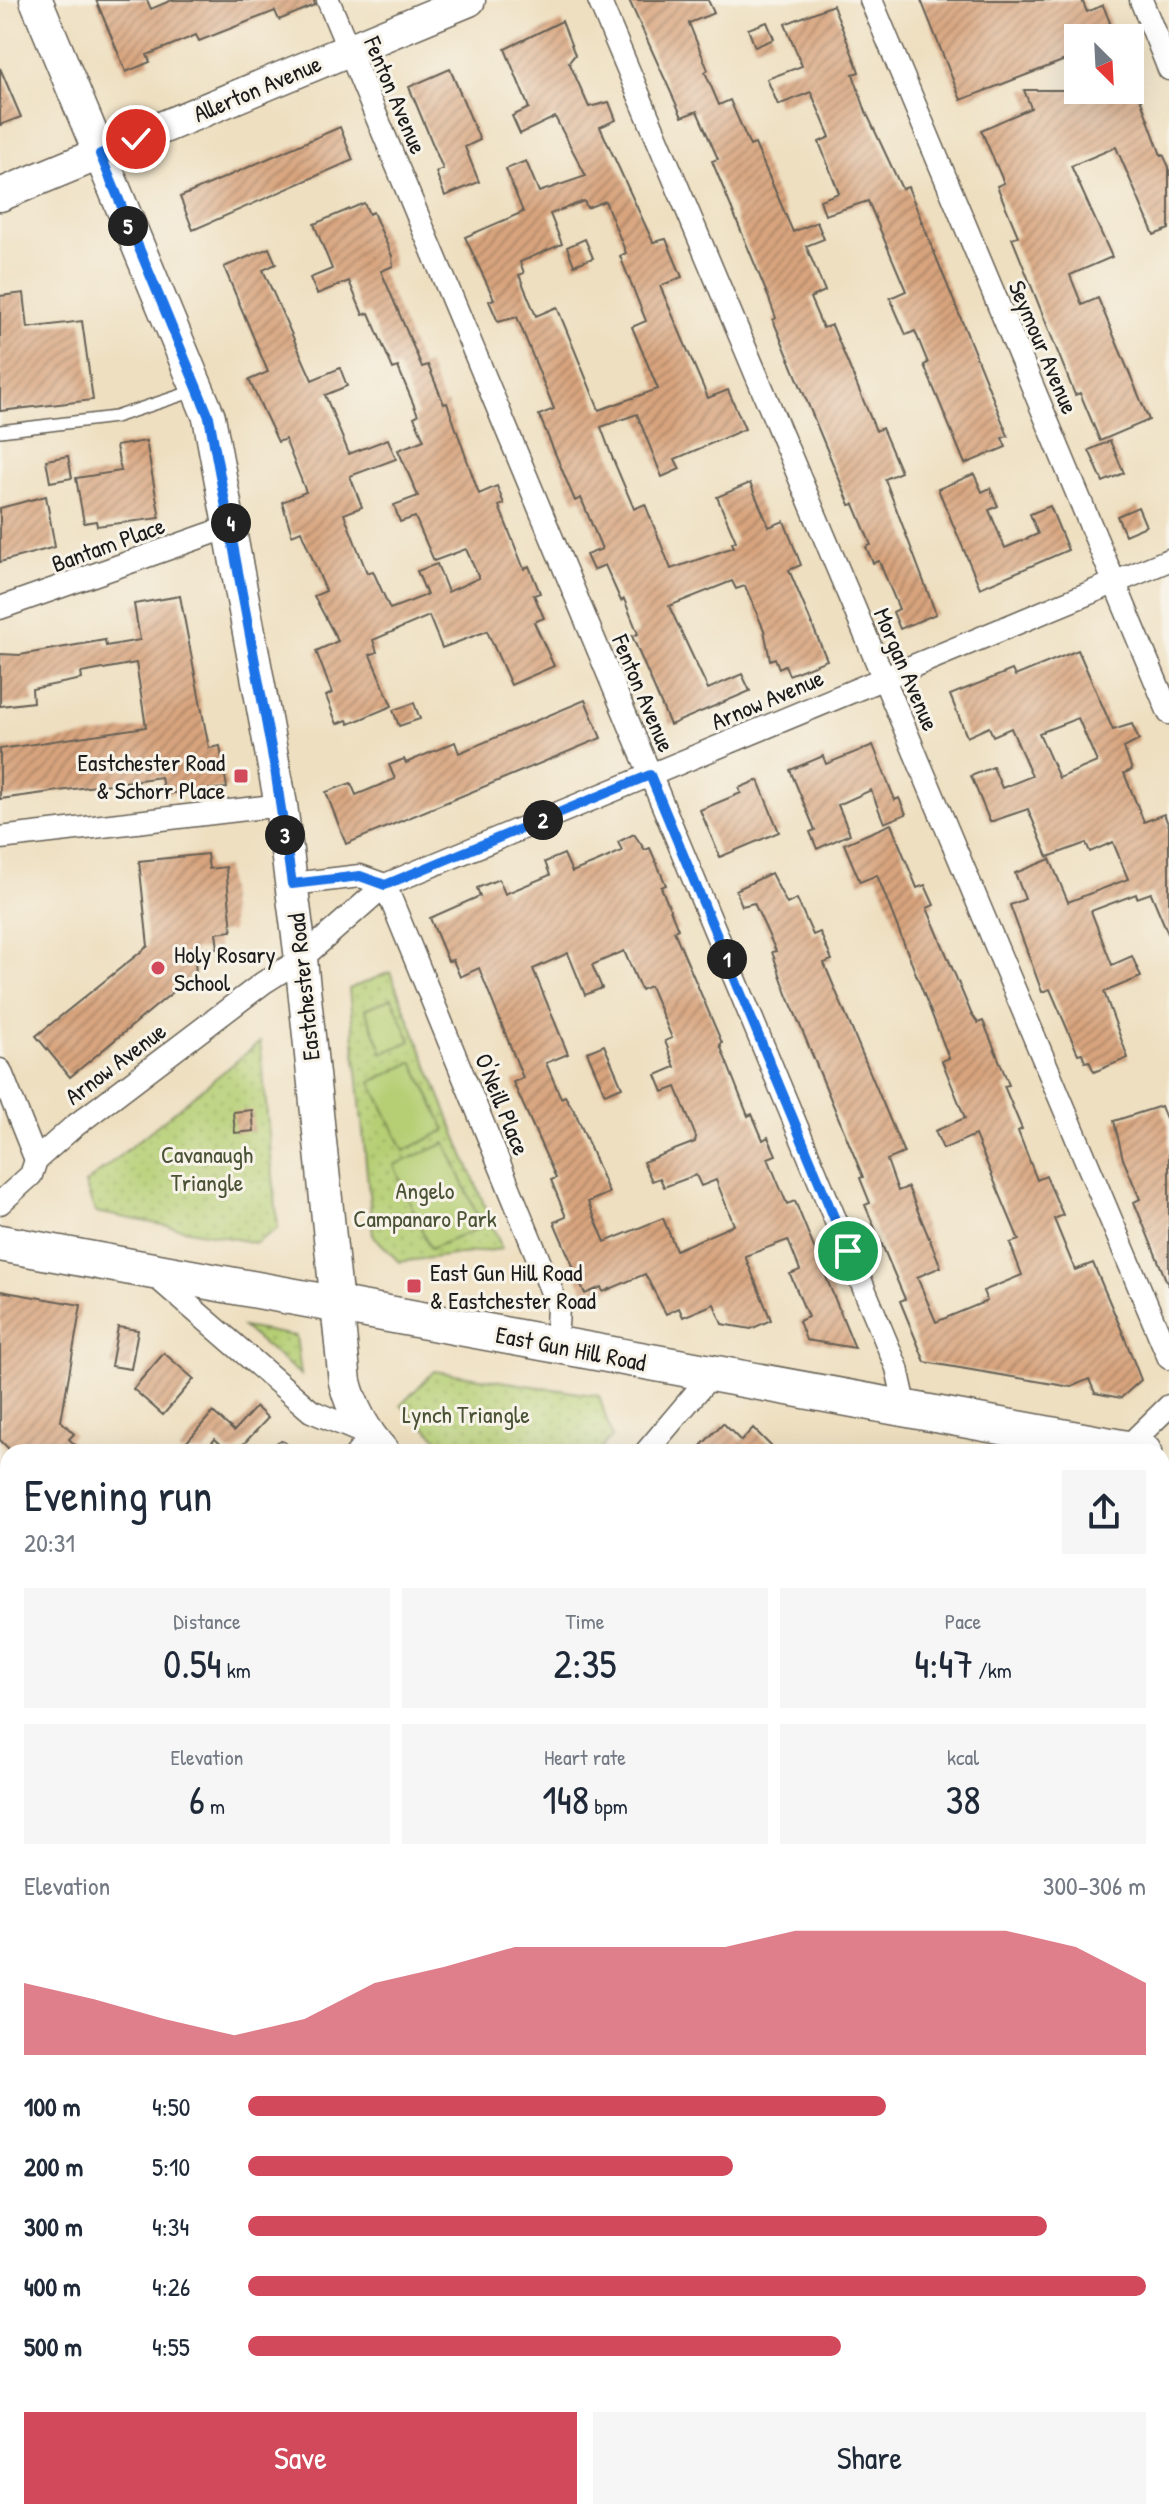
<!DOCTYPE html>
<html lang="en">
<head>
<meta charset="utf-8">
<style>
	:root { --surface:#fff; --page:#f6f6f7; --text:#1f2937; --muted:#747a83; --accent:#d1495b }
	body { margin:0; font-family:"Patrick Hand",sans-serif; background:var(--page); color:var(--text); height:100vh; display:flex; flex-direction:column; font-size:30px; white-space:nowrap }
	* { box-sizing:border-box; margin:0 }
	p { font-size:26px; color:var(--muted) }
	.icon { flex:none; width:44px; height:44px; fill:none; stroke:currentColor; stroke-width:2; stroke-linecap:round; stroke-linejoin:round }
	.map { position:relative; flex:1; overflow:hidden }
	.panel { position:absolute; left:0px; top:1444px; width:1170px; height:1076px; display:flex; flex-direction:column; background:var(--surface); border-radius:24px 24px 0 0; box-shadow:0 8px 32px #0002 }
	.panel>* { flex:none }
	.needle { width:52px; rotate:156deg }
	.tools { position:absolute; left:1064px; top:24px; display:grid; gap:16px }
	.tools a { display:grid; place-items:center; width:80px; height:80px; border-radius:0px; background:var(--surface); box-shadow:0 8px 32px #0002; font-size:40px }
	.pin { position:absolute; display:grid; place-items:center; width:68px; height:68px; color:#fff; margin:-34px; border:4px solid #fff; border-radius:50%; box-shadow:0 2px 8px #0007 }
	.km { position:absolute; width:40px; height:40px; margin:-20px; border-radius:50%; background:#222; color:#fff; font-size:22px; line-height:40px; text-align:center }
	.round { display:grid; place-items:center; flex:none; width:84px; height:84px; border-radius:0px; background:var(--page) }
	.summary { display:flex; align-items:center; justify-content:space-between; height:136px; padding:0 24px }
	h1 { font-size:44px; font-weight:600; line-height:60px }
	.figures { display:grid; grid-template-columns:repeat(3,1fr); gap:12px; height:136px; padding:8px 24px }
	.figures div { display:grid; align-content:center; border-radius:0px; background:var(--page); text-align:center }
	.figures b { font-size:40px; font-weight:600 }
	.figures small { font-size:22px; font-weight:400 }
	.figures p { font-size:22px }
	.chart { height:224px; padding:16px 24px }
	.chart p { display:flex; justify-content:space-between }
	.chart svg { width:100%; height:144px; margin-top:8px; fill:var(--accent); opacity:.7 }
	.primary-button { display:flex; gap:16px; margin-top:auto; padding:16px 24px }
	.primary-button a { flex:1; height:92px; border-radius:0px; background:var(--accent); color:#fff; font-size:32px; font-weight:600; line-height:92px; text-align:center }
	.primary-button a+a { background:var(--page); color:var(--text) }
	ul { padding:0 24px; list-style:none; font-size:26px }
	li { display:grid; grid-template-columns:128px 96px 1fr; align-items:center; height:60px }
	li i { height:20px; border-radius:10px; background:var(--accent) }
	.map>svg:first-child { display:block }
	.grass { fill:url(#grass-dots); stroke:#697648; stroke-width:2 }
	.pitch { fill:#b6cf74; stroke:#697648; stroke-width:2 }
	.building { fill:url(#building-hatch); fill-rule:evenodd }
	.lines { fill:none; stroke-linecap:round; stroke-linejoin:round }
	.lane-casing { stroke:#666055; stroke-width:14 }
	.street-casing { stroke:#666055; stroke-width:25 }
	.secondary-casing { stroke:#666055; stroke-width:35 }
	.primary-casing { stroke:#666055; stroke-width:39 }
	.lane { stroke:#fff; stroke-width:11 }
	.street { stroke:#fff; stroke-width:22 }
	.secondary { stroke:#fff; stroke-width:32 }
	.primary { stroke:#fff; stroke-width:36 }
	.route-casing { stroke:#fff; stroke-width:16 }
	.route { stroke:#1a73e8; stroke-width:10 }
	.poi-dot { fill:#d1495b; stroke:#f7f3e8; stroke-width:3 }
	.labels { text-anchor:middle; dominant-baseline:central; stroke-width:6; stroke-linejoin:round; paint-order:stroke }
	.street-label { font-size:24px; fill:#1c1c1c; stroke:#f7f3e8 }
	.poi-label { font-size:24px; fill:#1c1c1c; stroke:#f7f3e8; text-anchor:start }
	.park-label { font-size:24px; fill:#4a5236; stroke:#f7f3e8 }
</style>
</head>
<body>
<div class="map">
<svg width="1169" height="2520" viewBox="0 0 1169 2520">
	<defs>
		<pattern id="grass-dots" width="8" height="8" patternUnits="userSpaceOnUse" patternTransform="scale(2)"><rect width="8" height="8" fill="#b6cf74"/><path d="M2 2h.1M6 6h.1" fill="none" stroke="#9cb164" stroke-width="1.8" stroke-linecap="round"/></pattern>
		<pattern id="building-hatch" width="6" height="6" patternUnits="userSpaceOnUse" patternTransform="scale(2)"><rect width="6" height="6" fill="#d8a47e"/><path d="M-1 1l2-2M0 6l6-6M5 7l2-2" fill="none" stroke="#ae8566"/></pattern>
	</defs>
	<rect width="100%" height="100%" fill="#f7f3e8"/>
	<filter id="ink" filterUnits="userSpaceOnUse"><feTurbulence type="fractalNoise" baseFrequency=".0125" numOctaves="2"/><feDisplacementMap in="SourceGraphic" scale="16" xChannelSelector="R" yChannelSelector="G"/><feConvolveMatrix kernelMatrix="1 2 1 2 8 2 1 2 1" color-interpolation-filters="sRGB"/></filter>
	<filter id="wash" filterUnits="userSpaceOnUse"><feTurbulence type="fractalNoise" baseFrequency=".006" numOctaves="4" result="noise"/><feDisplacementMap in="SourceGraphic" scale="32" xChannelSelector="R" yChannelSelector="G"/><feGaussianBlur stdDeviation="1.8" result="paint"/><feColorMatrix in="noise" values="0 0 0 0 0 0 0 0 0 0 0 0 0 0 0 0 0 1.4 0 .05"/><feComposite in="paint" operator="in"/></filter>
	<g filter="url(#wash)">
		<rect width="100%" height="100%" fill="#eedfc0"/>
		<path class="grass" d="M390 972 502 1249 399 1262 373 1235 349 989Z
			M260 1042 278 1228 256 1243 95 1212 85 1184Z
			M243 1327 296 1336 301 1375Z
			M434 1371 599 1396 612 1437 598 1452H452L401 1405Z"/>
		<path class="pitch" d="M392 998 411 1041 383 1053 365 1009Z
			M413 1062 446 1130 404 1151 371 1082Z
			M446 1143 482 1227 430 1249 394 1165Z"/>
		<g id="blocks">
			<path class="building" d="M96 0H147L151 9 172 0H314L315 5 279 20 275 11 199 41 196 35 147 55 150 62 126 72Z
				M629 0H708L714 13 689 23 708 70 705 72 719 105 730 100 750 146 755 144 793 232 817 222 824 239 806 246 825 291 810 298 823 328 832 325 876 431 882 428 901 472 885 479 936 614 900 629 893 612 899 609 879 561 873 563 866 547 871 545 854 504 850 505 773 320 776 318 768 296 712 161 718 159 697 111 682 117Z
				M921 0H1082L1087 12 1103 5 1116 38H1078V55L961 100Z
				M833 5 857 66 859 72 853 74 866 112 902 189 908 187 1008 436 1002 438 1006 447 965 464 924 365 928 363 915 331 906 335 890 298 906 291 868 201 825 215 820 200 839 193 819 142 830 137 811 92 778 105 767 79 802 66 785 24Z
				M562 21 575 55 569 62 589 107 609 102 616 120 600 127 653 242 666 239 682 277 660 286 708 398 728 390 745 429 675 459 680 469 662 477 637 414 601 427 612 457 634 509 645 504 671 569 734 547 732 543 736 541 717 497 750 483 769 527 784 521 801 565 789 570 827 660 789 675 785 665 779 668 775 658 770 660 764 630 745 586 736 589 732 581 669 606 708 689 742 674 750 691 670 725 632 636 638 634 624 599 621 601 605 565 593 570 586 555 602 549 581 498 575 501 539 415 554 409 517 317 498 322 489 301 494 299 465 237 523 212 506 169 526 161 539 192 586 176 555 117 520 134 512 116 529 108 505 49ZM584 201 587 208 605 201 626 253 620 256 646 321 632 327 658 389 599 410 557 307 536 316 519 275 524 273 520 262 562 244 550 214Z
				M767 22 774 39 755 47 748 29Z
				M0 68 21 117 0 125Z
				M450 69 480 140 465 147 479 182 445 196 436 172 443 169 409 87Z
				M1024 90H1137L1161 155 1163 154 1169 167V229L1154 235 1116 147 1071 166 1112 257 1070 275 1082 305 1098 298 1149 420 1100 441 1080 393 1075 395 1012 238 1018 236 997 186 1004 183 981 130 1031 108Z
				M340 127 353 160 193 230 180 197Z
				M364 203 369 214 373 212 392 256 393 266 381 271 422 367 428 365 444 404 447 403 479 494 497 486 504 504 499 506 524 569 529 566 540 593 534 595 544 618 534 622 554 666 511 685 487 631 442 648 429 616 373 640 377 652 370 655 392 706 349 724 347 720 337 724 326 696 332 693 316 651 338 641 314 596 326 591 301 531 292 535 282 502 306 492 285 439 278 442 249 380 268 372 224 267 269 248 276 264 263 270 312 380 340 368 347 386 325 395 349 454 388 439 396 459 350 476 362 507 344 514 367 573 373 571 390 609 427 595 417 571 437 564 448 592 479 578 466 549 434 561 415 517 400 522 394 505 418 496 398 450 424 440 414 417 418 415 398 367 393 369 369 313 363 315 349 281 317 294 310 278 332 269 314 224Z
				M585 239 593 258 574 265 567 247Z
				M24 293 28 328 82 321 93 400 0 411V296Z
				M146 441 160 518 97 526 96 521 84 523 76 478 121 471 116 446Z
				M1110 441 1124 473 1103 482 1089 450Z
				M68 456 72 478 50 482 46 460Z
				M974 474 982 492 990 488 998 506 989 510 1005 548 1038 534 1030 514 1050 506 1068 550 980 588 938 489Z
				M46 496 55 547 0 562V508Z
				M1138 507 1146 526 1125 535 1117 516Z
				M180 596 209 748 220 746 227 788 164 794 161 777 0 799V749L146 727 136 663 81 673 82 679 32 689 33 702 0 706V654L20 655 105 640 106 646 140 640 134 604Z
				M1078 650 1113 730 1132 724 1139 740 1124 748 1132 770 1124 773 1144 822 1164 814 1169 826V936L1151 893 1137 898 1136 894 1091 911 1112 965 1132 956 1141 977 1104 992 1128 1058 1094 1072 1089 1061 1085 1062 1082 1053 1078 1054 1050 989 1042 992 1010 905 1025 899 1015 873 1050 859 1068 902 1128 879 1113 842 1090 852 1086 843 1048 857 1028 809 990 822 971 776 993 767 1002 788 1032 776 1011 728 993 736 989 727 967 737 950 695 1012 670 1015 676ZM1078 718 1097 762 1059 778 1039 733Z
				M585 700 601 738 346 844 326 792 351 783 356 795 395 779 389 765 404 759 406 763 455 742 459 753Z
				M414 703 420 719 399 726 393 710Z
				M873 745 895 800 899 798 906 814 884 823 871 790 838 805 850 834 817 849 810 832 815 830 790 770 823 756 826 764Z
				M758 780 779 832 720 857 700 810 741 793 739 788Z
				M891 824 917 888 925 885 934 905 927 908 971 1013 978 1023 983 1021 995 1050 1009 1085 1004 1086 1022 1129 1018 1131 1037 1180 1046 1176 1063 1215 1054 1219 1075 1270 1093 1263 1122 1331 1141 1380 1121 1398 1095 1393 1089 1379 1071 1387 925 1362 900 1301 905 1299 865 1205 870 1203 860 1178 863 1177 787 994 772 952 776 951 754 903 742 906 736 890 771 873 787 904 797 899 813 935 820 932 832 960 824 963 904 1153 887 1160 898 1191 908 1187 941 1267 917 1277 936 1322 987 1301 983 1291 1022 1275 1010 1243 1019 1240 975 1135 943 1149 935 1131 965 1118 942 1061 949 1058 877 875 860 882 844 844Z
				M634 834 645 850 650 848 666 885 661 887 678 929 674 931 722 1043 720 1045 748 1116 752 1114 763 1140 768 1137 776 1155 768 1158 776 1178 787 1204 795 1201 855 1348 806 1340 799 1321 808 1317 790 1274 800 1270 788 1240 745 1256 771 1320 751 1329 722 1324 714 1304 683 1317 679 1308 666 1314 645 1274 603 1292 601 1287 585 1294 554 1222 566 1217 551 1180 556 1178 513 1082 523 1078 479 968 460 977 453 960 448 961 430 918 480 896 477 888 499 879 505 894 550 875 545 862 564 854 572 872 597 862 622 851 618 842ZM624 951 641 990 650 986 672 1038 665 1041 675 1067 656 1075 663 1092 676 1087 696 1137 695 1142 643 1162 652 1181 660 1178 664 1187 696 1175 701 1186 716 1180 734 1225 676 1250 663 1218 605 1242 588 1202 609 1193 576 1114 565 1096 561 1098 546 1063 568 1054 533 969 568 953 585 995 602 988 592 965Z
				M207 854 209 869 226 867 232 931 216 933 218 948 194 950 196 973 70 1077 36 1036 148 946 139 861Z
				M604 1045 622 1087 605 1094 587 1052Z
				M1161 1106 1169 1126V1287L1134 1202 1140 1199 1123 1159 1114 1121Z
				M252 1110 254 1131 235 1133 233 1112Z
				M0 1291 81 1305 61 1421 74 1434 69 1439 82 1452H12L0 1440Z
				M118 1327 138 1330 131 1369 111 1366Z
				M164 1353 194 1379 163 1415 133 1389Z
				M256 1407 268 1418 236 1452H229L215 1439 204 1452H178L213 1412 234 1431Z
				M723 1423 741 1441 753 1428 777 1452H695Z"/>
		</g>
	</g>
	<g filter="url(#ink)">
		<use href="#blocks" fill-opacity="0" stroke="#666055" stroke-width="2"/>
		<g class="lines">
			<defs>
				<path id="lane" d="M0 431 115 417 194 391
					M277 1452 281 1447 286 1452
					M351 1452 366 1434
					M0 1978 8 1986"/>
				<path id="street" d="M328 0 897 1368 906 1409
					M599 0 1169 1358
					M871 0 1169 713
					M1141 0 1169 69
					M0 608 232 526
					M0 838 281 805
					M292 884 360 876 385 885 558 1307 556 1346
					M0 1070 36 1160
					M0 1203 31 1175 36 1160 72 1128 263 983 301 959 385 885 1169 560
					M154 1275 311 1411 366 1434
					M646 1452 712 1374
					M1122 1452 1169 1406
					M0 1483 8 1491
					M1162 1602 1169 1609
					M0 1828 8 1836
					M1162 1912 1169 1905
					M0 2145 8 2136
					M0 2174 8 2182
					M328 2512 336 2520
					M665 2512 673 2520
					M1009 2512 1017 2520
					M592 2520 599 2512"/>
				<path id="secondary" d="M36 0 209 417 281 805 301 959 345 1382C352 1410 364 1431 383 1452
					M0 195 469 0
					M1162 2252 1169 2260"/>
				<path id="primary" d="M0 1243 1143 1452"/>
			</defs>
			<use href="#lane" class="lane-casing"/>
			<use href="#street" class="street-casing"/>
			<use href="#secondary" class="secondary-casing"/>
			<use href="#primary" class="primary-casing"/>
			<use href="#lane" class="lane"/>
			<use href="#street" class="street"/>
			<use href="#secondary" class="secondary"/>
			<use href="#primary" class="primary"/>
		</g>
	</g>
	<g class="lines" filter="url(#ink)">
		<defs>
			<path id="route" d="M136 139 100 154 209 417 275 769 292 884 360 876 385 885 650 775 848 1251"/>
		</defs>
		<use href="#route" class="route-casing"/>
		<use href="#route" class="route"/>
	</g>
	<g class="poi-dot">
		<rect x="233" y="768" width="16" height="16" rx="4"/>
		<circle cx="158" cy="968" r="8"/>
		<rect x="406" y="1278" width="16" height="16" rx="4"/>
	</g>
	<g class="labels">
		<g class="street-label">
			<text transform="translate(257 88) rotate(-23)">Allerton Avenue</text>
			<text transform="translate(396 95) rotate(67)">Fenton Avenue</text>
			<text transform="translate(1044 347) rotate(67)">Seymour Avenue</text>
			<text transform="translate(108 544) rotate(-20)">Bantam Place</text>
			<text transform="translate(907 669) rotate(67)">Morgan Avenue</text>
			<text transform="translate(644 693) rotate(67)">Fenton Avenue</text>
			<text transform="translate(767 699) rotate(-23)">Arnow Avenue</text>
			<text transform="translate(303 987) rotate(-96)">Eastchester Road</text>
			<text transform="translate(115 1063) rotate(-37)">Arnow Avenue</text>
			<text transform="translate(503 1104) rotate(68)">O'Neill Place</text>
			<text transform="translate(571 1348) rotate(11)">East Gun Hill Road</text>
		</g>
		<g class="poi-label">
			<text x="225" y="762" text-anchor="end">Eastchester Road<tspan x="225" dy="28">&amp; Schorr Place</tspan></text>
			<text x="174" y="954">Holy Rosary<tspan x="174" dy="28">School</tspan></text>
			<text x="430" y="1272">East Gun Hill Road<tspan x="430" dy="28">&amp; Eastchester Road</tspan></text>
		</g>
		<g class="park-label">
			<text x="207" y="1154">Cavanaugh<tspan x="207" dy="28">Triangle</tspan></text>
			<text x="425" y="1190">Angelo<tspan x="425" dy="28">Campanaro Park</tspan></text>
			<text x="466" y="1414">Lynch Triangle</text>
		</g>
	</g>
</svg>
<div class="tools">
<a><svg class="needle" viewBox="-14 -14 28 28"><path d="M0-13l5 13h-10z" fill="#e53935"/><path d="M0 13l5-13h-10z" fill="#747a83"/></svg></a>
</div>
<div class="pin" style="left:848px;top:1251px;background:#1e9e55"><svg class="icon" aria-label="arrive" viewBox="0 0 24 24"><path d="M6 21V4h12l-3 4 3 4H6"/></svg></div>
<div class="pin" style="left:136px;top:139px;background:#d93025"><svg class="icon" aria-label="check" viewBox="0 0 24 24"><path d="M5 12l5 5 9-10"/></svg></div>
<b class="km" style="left:727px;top:959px">1</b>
<b class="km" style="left:543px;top:820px">2</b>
<b class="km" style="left:285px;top:835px">3</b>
<b class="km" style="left:231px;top:523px">4</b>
<b class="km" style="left:128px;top:226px">5</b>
<section class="panel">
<div class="summary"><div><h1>Evening run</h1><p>20:31</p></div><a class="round"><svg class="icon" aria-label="share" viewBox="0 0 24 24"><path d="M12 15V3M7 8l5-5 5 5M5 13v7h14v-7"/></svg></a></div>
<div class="figures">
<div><p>Distance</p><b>0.54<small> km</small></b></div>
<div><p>Time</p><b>2:35</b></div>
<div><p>Pace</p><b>4:47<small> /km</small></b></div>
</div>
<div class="figures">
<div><p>Elevation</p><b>6<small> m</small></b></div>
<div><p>Heart rate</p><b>148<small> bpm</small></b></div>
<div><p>kcal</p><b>38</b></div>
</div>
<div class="chart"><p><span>Elevation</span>300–306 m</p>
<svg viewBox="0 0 160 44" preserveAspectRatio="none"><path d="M0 44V22L10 27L20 33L30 38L40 33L50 22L60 17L70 11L80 11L90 11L100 11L110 6L120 6L130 6L140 6L150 11L160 22V44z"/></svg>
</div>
<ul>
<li><b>100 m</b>4:50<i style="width:71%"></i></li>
<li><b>200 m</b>5:10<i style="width:54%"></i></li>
<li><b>300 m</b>4:34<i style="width:89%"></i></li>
<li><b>400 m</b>4:26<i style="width:100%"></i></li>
<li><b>500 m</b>4:55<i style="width:66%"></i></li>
</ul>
<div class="primary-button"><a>Save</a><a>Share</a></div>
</section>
</div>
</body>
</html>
